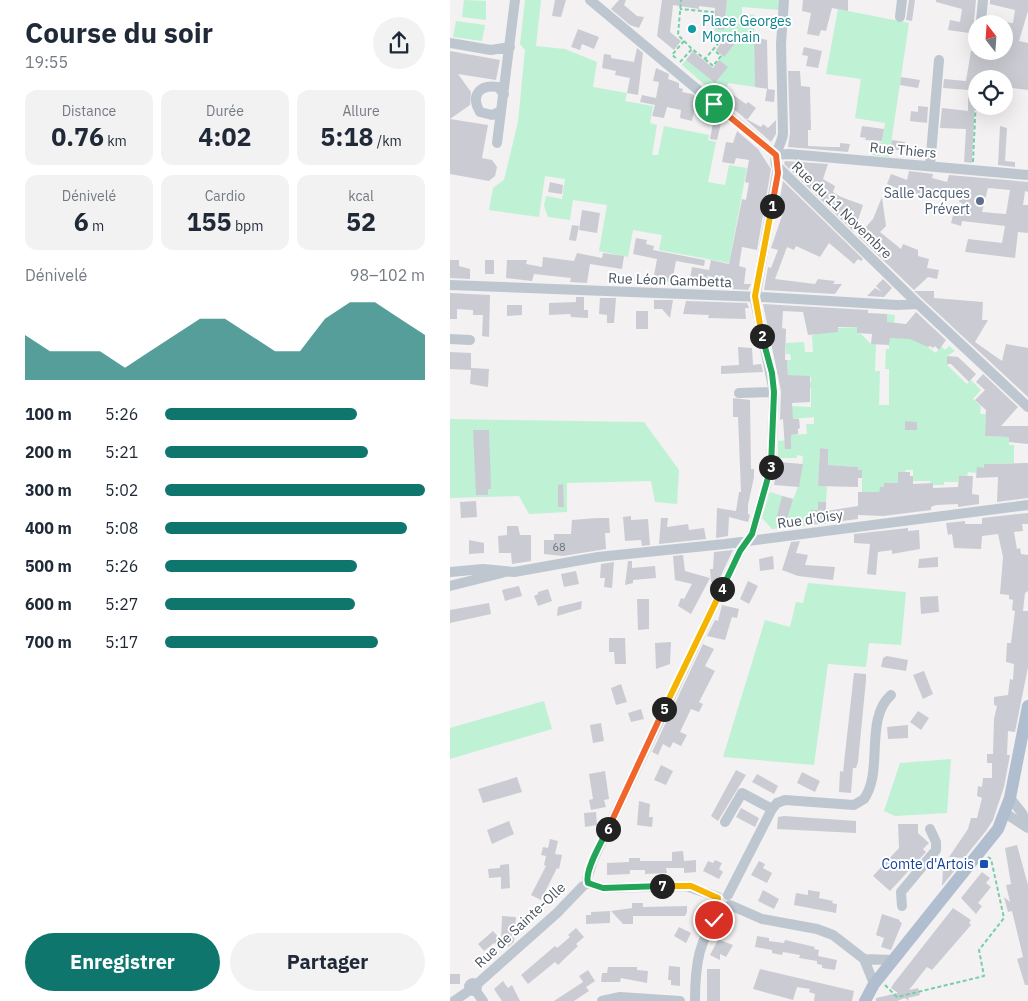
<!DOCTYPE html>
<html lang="fr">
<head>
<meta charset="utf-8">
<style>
	:root { --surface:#fff; --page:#f2f2f3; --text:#1f2937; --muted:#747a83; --accent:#0f766e }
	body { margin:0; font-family:"IBM Plex Sans",sans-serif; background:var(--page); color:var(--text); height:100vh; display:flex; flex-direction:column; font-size:19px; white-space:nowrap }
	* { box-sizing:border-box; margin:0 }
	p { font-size:16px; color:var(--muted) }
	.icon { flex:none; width:28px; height:28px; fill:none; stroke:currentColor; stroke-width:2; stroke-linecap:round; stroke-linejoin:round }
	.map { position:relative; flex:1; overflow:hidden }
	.drawer { display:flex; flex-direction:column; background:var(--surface); width:450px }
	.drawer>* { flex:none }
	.needle { width:32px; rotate:343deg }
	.buttons { position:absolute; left:518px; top:15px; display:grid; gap:10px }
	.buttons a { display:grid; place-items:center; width:45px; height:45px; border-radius:50%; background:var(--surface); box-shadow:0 5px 20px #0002; font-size:25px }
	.pin { position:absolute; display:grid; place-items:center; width:42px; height:42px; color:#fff; margin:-21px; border:2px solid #fff; border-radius:50%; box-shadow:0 1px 5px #0007 }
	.km { position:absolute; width:25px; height:25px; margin:-12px; border-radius:50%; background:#222; color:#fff; font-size:14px; line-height:25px; text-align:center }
	.round { display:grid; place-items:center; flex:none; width:52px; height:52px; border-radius:26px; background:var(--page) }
	.overview { display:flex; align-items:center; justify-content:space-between; height:85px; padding:0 25px }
	h1 { font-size:28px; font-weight:800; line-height:38px }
	.metrics { display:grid; grid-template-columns:repeat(3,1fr); gap:8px; height:85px; padding:5px 25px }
	.metrics div { display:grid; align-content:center; border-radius:12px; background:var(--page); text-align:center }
	.metrics b { font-size:25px; font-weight:800 }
	.metrics small { font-size:14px; font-weight:400 }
	.metrics p { font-size:14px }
	.chart { height:140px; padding:10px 25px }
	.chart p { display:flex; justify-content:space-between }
	.chart svg { width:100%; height:90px; margin-top:5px; fill:var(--accent); opacity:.7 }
	.action { display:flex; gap:10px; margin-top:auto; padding:10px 25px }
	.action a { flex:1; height:58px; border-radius:30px; background:var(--accent); color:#fff; font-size:20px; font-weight:800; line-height:58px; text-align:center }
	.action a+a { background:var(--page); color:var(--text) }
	ul { padding:0 25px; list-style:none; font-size:16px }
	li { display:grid; grid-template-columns:80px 60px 1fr; align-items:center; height:38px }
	li i { height:12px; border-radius:6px; background:var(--accent) }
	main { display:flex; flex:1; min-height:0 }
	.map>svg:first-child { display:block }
	.green { fill:#bff1d5 }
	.building { fill:#cbccd3; fill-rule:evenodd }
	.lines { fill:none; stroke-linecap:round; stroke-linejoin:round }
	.path { stroke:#75d0a9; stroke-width:2; stroke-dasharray:4 2.5; stroke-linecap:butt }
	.minor { stroke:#bec7d0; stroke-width:10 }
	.major { stroke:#b0bed0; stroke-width:12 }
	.split-1-casing { stroke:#fff; stroke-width:10 }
	.split-2-casing { stroke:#fff; stroke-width:10 }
	.split-3-casing { stroke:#fff; stroke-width:10 }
	.split-4-casing { stroke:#fff; stroke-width:10 }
	.split-5-casing { stroke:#fff; stroke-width:10 }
	.split-6-casing { stroke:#fff; stroke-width:10 }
	.split-7-casing { stroke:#fff; stroke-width:10 }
	.split-8-casing { stroke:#fff; stroke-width:10 }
	.split-1 { stroke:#f0652b; stroke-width:6 }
	.split-2 { stroke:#f5b400; stroke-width:6 }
	.split-3 { stroke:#22a559; stroke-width:6 }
	.split-4 { stroke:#22a559; stroke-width:6 }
	.split-5 { stroke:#f5b400; stroke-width:6 }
	.split-6 { stroke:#f0652b; stroke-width:6 }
	.split-7 { stroke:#22a559; stroke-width:6 }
	.split-8 { stroke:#f5b400; stroke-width:6 }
	.culture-dot { fill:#0f9aa8; stroke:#fff; stroke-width:2 }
	.service-dot { fill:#5c6f8a; stroke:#fff; stroke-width:2 }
	.transit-dot { fill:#1a4fb4; stroke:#fff; stroke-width:2 }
	.labels { text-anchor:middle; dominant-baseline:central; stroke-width:4; stroke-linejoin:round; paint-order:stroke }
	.number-label { font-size:11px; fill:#69717c }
	.culture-label { font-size:14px; fill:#0d838f; stroke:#fff; text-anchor:start }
	.street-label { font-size:14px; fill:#48535f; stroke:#fff }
	.service-label { font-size:14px; fill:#4e5e75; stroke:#fff; text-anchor:end }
	.transit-label { font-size:14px; fill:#164399; stroke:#fff; text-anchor:end }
</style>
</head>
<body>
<main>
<section class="drawer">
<div class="overview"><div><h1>Course du soir</h1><p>19:55</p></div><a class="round"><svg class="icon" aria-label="share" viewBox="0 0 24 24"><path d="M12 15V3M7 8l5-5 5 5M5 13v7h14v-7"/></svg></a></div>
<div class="metrics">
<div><p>Distance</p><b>0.76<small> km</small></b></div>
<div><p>Durée</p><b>4:02</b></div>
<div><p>Allure</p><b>5:18<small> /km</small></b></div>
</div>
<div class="metrics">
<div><p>Dénivelé</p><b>6<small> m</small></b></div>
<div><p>Cardio</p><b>155<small> bpm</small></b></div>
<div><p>kcal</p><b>52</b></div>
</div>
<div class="chart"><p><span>Dénivelé</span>98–102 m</p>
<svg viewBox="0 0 160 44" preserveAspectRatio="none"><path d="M0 44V22L10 30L20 30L30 30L40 38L50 30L60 22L70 14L80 14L90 22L100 30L110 30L120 14L130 6L140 6L150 14L160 22V44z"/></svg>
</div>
<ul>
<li><b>100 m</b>5:26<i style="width:74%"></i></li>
<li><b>200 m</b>5:21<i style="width:78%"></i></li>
<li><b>300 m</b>5:02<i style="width:100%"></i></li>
<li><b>400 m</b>5:08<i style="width:93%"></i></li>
<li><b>500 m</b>5:26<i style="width:74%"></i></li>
<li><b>600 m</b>5:27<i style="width:73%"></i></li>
<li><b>700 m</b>5:17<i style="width:82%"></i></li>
</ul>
<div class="action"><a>Enregistrer</a><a>Partager</a></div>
</section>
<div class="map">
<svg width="578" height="1001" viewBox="0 0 578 1001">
	<rect width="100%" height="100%" fill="#f3f1f1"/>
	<path class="green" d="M14 0 36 1V20L12 17Z
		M75 0H91L86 46 115 49 147 62 143 87 177 93 175 101 203 106 200 123 207 125 202 155H208L214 126 259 135 258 140 266 142 258 182 275 185 279 165 297 168 279 263 209 250 212 235 183 230 178 257 149 251 157 205 123 200 120 220 98 217 94 206 96 196 112 199 115 179 95 176 89 217 39 210 43 188 54 180 68 122 75 50 70 44Z
		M277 0H330L329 10 292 7V14L304 15 305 87 278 83 275 95 271 94 270 98 232 65 236 60 265 83 277 67 269 60 287 41 277 33 273 38 263 29H274Z
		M388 9 459 23 439 157 422 155 425 142H432L435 123 405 118 411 79 376 74Z
		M6 21 35 25 32 41 3 37Z
		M437 314 445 315 443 336 459 324 461 318 468 325 472 343 486 353 491 346 495 350 499 346 505 351 497 356 498 366 517 384 521 380 531 390 523 399 531 406 530 414H536L535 436 559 437V445H564V463L534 464V468H527V473L518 472 517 476H509L508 482H494V485H481L480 481H463V470H456L455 472H448V493L434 483V487H430L429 492 412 496V470H408V467L378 465V449L370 448 368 486H377L376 502H368V510H361V525L322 529 312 518 320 492 343 499C350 485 352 471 353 456L347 455V458H328V441L341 440V435L357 434 356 424H364V417L343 419 341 406 361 407V388H348V381L361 382V377L338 375 337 360H341L340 354H336V343L354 342 355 352H363L362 335H365V333L385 330V332H388V328L407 327V333L411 334 421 344H426L425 371H430L429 405H439V369H435L436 349H439V344L436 343Z
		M0 419 194 422 229 470 227 504 205 502 201 481 117 483V512L79 514 69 496 0 498Z
		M358 583 456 592 451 645 419 643 416 667 378 664 364 765 273 757 315 620 340 627 346 602 353 603Z
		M94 701 102 729 0 759V728Z
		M501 759 497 813 445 816 434 811 450 763Z"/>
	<path class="building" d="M105 0H116L111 17 102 16Z
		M169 0H176L174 5 187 16 194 17 189 28 180 25 161 9Z
		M212 0H277L274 30 263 28 265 8 249 6V9L223 5 220 32 231 41 224 50 207 36Z
		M353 0H398V11L382 8 376 31 371 30 369 36 357 34 361 13 352 11Z
		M459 0H465L462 21 456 20Z
		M486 0H526L524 20 526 34 498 30 500 20 510 22 512 9 486 2Z
		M540 0H578V11L569 41 578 43V90L554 87V79L529 76 526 79 522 163 514 162 516 129 490 128 492 108 518 111V90L493 88 494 79 516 81 521 51H554V22L563 23 565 10 540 4Z
		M128 29 149 37 144 49 132 44 130 50 121 47Z
		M278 34 287 41 274 57 266 50Z
		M304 37 317 40 318 89 305 87Z
		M354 47 372 51 368 68 356 66 358 56 352 55Z
		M187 48 193 53 188 95 177 93 180 78 165 75 166 71 152 68 154 54 161 55V58L184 62Z
		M0 51 50 60 46 80 8 74 21 92 20 105 0 119 38 125 32 158 42 160 47 167 45 176 39 181 0 174Z
		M243 51 263 68 269 60 278 67 265 83 236 60Z
		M206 68 219 74 218 79 229 83V88L233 89 232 92 242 94 247 98 242 121 230 118 231 110 217 107 214 118 202 116 205 105 190 102 192 95 206 98 209 82 203 81Z
		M338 71H350L351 86 360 87 361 130H358V146L381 147H390V143L400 144 398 152 338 147 340 133Z
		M451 77 470 80 468 88 450 85Z
		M317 89 325 90 324 102 315 101Z
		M264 93 281 96 282 94 296 104 298 102 306 108 297 120Z
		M468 106 478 107 477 123 460 121 461 111 468 112Z
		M265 113 272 119 267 140 260 139Z
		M293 117 311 127 313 124 318 128 326 120V134L321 142Z
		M412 126 434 129 432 141 415 140 416 138 410 137Z
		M550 126 557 128 555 161 565 162V167L548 165Z
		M287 131 308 149 321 169 307 250 292 247 289 266 296 268 294 284H301L298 290 281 289V281L258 276V274L257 282 240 279 242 267 259 270 261 260 279 264 292 199 296 200 299 183 295 182 299 160 286 158 284 164 272 162 276 142 283 143Z
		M442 140 455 142 454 151 440 149Z
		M335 161 378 164 373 179 385 186 383 192 391 197 413 205 404 232 334 164Z
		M459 171 483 174 482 178 497 182 499 175 578 182V192L575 191 573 205H578V233L568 232 565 258 515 252 518 239 552 243 555 226 512 221 511 226 501 223 503 215 509 216 512 203 509 202 510 198 475 188 473 196 454 191 437 184 441 174 457 180ZM538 188 560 190 556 214 532 212Z
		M333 181 413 259 411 261 408 259 404 264 379 243 370 257 346 246 344 250 337 247 325 279 365 284 368 279 385 281 383 284H392L385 294 314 290 318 267 321 268 328 250 321 248 334 210 328 209Z
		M100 182 113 185 112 194 98 192Z
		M432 197 436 226 430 232 451 249 453 244 468 250V256L479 259 477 268 489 270 487 279 478 277 464 290 408 236 423 219Z
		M132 210 150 213 147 233 129 230Z
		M122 225 129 226 126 241 119 240Z
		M186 238 197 240 196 244 204 246 203 250 255 260 254 266 226 261 222 282 203 281 207 259 183 254Z
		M127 253 152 258 153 253 174 256 172 269 140 264 137 283 120 282 121 278 84 274 82 281 56 278 57 260H77L76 264 92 267 93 257 124 261Z
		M0 260H9V266L20 269V279L0 278Z
		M35 260H44V274H35Z
		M433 279 442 288 434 297 417 296 425 288 432 292 426 286Z
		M464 291H484V298L533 302 532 320H538L525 342 552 361 556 344 578 348V397Z
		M0 293 40 295 39 337 32 336 33 315H23V310L7 309V319H0Z
		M126 297H134V310H138V318L121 317 120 314 99 315V303L126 302Z
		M150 298H166L164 323H157V315L149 314Z
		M204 300H223L220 318 212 309H204Z
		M236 301 297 303 299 308H295L296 319 258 318 259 315 233 314Z
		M313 304 418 310V313L437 314V322L456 324 466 312 496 340 489 350 485 346 483 348 480 346 478 347 460 339 440 338 439 345 421 344 422 334 407 333V327H388V332L358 335 353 312 333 311 332 328 336 329 335 360H337L338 375 360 376V402L342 403 343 419H349L350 428 348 429V434L341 435V449H335L333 419 330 420 331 391Z
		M57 305H72V315L57 316Z
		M186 311H198V329H186Z
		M288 347 302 348 303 365 311 364 313 372 271 374V366L289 365Z
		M0 352 21 353V368L39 369 38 387 20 384 21 370 0 369Z
		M497 356 508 357 526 374 519 382 501 364H497Z
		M533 374 568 407 551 426H578V444L559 442V437L535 436 536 410 525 400 535 390 526 382Z
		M283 398 300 400 301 469H304V477L298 505V514L300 515 298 522 279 517 278 536 266 538 267 508 286 511 289 492H291L288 417H283Z
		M455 421 467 422V430H455Z
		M23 430H39L41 489H38V495H26Z
		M370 448 378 449V465L408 467V470H412V478H408V487L368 486Z
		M328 462 353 464 349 487 324 485Z
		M578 463V498L547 502 548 477 526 478 527 467 534 468V464Z
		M448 472H460V476H463V484L483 483V488L508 487 509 476H523L522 494 529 495V504L508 507V504L486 505 481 507V510L433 516 408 515V519L361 525V510H368V502H376V511L408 506V492H429L430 487H434V483H448Z
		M113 484 114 507H108V485Z
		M332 496 343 499 337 519 327 516Z
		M26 501 27 517 11 518 10 502Z
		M578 513V524H572L573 531 564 532 567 549 570 548 571 554 578 555V591L575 593 573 611H578V667L565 732 558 731 557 755H560L554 787 543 820 536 831 514 858 499 857 518 829 521 818H527L532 798 527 796 528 786 532 787 533 778H542V763H537V754H543L544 719 547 706 544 705V697L558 695 560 679 563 680 564 664 556 662 557 643H561L565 611 562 610 563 600 559 599V595L550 594 553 557 548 534 532 536 531 549 504 548 502 534 498 535 496 523 515 521V524H532V518Z
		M181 516V520L198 519 200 545 192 546 191 540 175 541 173 517Z
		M147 518H159L160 533H155L156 549 113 556 94 554V540H104V534H121L122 520Z
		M211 518H218L217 527 238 524 239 530 254 528 256 539 209 544Z
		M57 526H68L70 535H81V561L62 564 61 553H49L48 536 57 535Z
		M458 528V531L469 530 470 549 442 554V550L428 552 426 575 417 574 420 544 404 543V534Z
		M19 540 34 543V553L19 554Z
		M350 541 346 553 358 555 355 565 385 567 383 580 348 576 332 570 341 542Z
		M283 550 267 584 261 582 260 569H263L264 552Z
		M233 555 235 571 260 578 241 614 228 606 231 598 234 599 242 584 225 580 223 556Z
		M323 556 324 569 310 571 309 559Z
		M488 557V567L468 568 469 559Z
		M178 561H182V568L205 566 206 578 183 580V583L175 585Z
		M164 562 162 588 154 587 155 578H150L151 564Z
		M126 571 129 584 114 587 111 574Z
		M298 581 308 586 299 604 290 599Z
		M69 586 72 596 55 601 52 590Z
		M98 589 102 601 88 606 84 596 88 594V592Z
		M488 596 489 612 471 614 470 597Z
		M187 599H199V629L188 630Z
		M132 601 131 609 107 616 108 607Z
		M39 603 41 614 0 623V610Z
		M272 605 289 609 287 618 282 617 275 640 257 636 265 620 268 621Z
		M159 638H175L176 664H165L164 652H159Z
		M221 642 220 664 206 669 205 643Z
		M253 644 264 649 255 666 265 671 249 702 253 704 249 712 241 709 230 732 237 735 231 746 223 742 220 748 213 744 208 755 202 752Z
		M437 656 458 660 456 671 431 667 433 658Z
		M474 671 483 694 473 699 463 675Z
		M404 673 416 674V680L408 762 406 768H403L401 793 389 792 390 771 393 772Z
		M171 684 177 702 166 705 161 688Z
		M191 709 194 719 181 722 178 713Z
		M468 711 479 718 471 730 460 722Z
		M151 723 154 741 143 743 140 725Z
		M458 725V738L438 739 437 727Z
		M211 765 223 771 216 785 204 780Z
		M286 770 296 775 268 821 261 816Z
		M155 771 159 799 154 800 156 807 141 810 139 800 143 799 139 774Z
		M352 772 370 781 365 792 347 783Z
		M307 774 328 786 324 794 302 782Z
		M67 777 72 792 33 803 28 789Z
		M189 801 200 804 199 817H203L202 827 187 825Z
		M291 808 309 818 305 827 286 817Z
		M146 812 147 825 135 827 134 813Z
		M334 816 406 821V833L327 829 328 817Z
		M59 821 64 834 42 844 37 830Z
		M448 824H468V833L479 843 473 849 476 852 440 891 423 876 449 848Z
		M100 839 108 841 105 854 112 855 109 869 107 868 91 900 81 895 96 866 94 865 96 856 91 855 93 847 98 848Z
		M567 845 578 885V985H575L567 959 573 957 569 940 562 911 558 912 554 897 560 902 556 885 561 884 555 848Z
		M233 851 234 861 246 860V872L234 873V868H216L217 873 195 874V870H180V874L157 875V863L179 862V858H190V861H222V852Z
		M265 860 272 863 269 869 273 872 269 879 253 871 258 861 263 863Z
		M309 861 315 864 313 868 322 873 317 883 301 875Z
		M59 864 60 888 51 889V877L39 878 38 869 50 868V865Z
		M493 869 505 870 492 886Z
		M532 872 540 878 536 883 541 887 528 903 532 906 526 914 511 898Z
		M313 890 329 899 324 909 308 901Z
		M358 890 370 892 369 898 383 901 382 903 387 904 386 913 344 905 346 893 358 895Z
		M182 903H193V907L237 906V912L235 916H183V924H173L161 911 182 908Z
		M503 908 521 920 519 923 521 925 482 970 477 967 459 990 468 988 470 995 458 998 459 1001 455 998 447 1001H426V998L448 993 441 988 444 983Z
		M160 911V923L136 924V915H141V912Z
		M432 914 450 920 449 921 452 923 441 950 431 947 434 938 426 935Z
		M52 916 66 917 64 942 58 947 52 941 47 946 44 943 34 951 28 944 43 931 51 940Z
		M229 927 241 933 236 943 224 936Z
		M126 928 134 937 126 944 128 946 108 965 105 962 78 984 71 975 105 946 107 948 120 937 118 935Z
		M270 936V940L283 945 276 957 270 954V960L260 955Z
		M307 936 319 938V941L334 943 335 940 365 947 364 949 369 950 368 956 387 960 385 970 372 968V965L367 964V961L349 958 350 955 333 952 332 955 322 953V950L305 947Z
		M219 966 230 967V986L221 985V980H218Z
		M158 967H187V970L198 971 197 983 171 978 170 982H151L152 973H157Z
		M257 969H270V1001H257Z
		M310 969 404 991 402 1001H364L365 994 359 992 360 989 347 987 343 1000 303 989Z
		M138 970 145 981 136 987 139 991 124 1001H104L133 982 129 976Z
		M0 974H10V984H0Z
		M53 981 58 988 62 985 70 1001H52L44 989Z"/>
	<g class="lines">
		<path class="path" d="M234 41 242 49
			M226 58 222 55 234 41 228 35 231 0
			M255 59 263 66 271 56 264 50
			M230 62 242 49 255 59 272 39 261 30 263 12 230 9
			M523 162 526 97
			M435 985 447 997 534 976 529 950 554 918 541 859 538 857"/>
		<path class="minor" d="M140 0 326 155
			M334 0 331 44 333 133C332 145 323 153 326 165L468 304 578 407
			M450 17 452 0
			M531 21 533 0
			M0 43 41 50 60 47
			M51 111 42 115 30 112C20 95 30 84 48 87L54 94
			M47 143 65 0
			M326 155 339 154 578 175
			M480 166 489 60
			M0 285 311 297 447 305 468 304
			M0 339 20 340
			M289 393 324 392
			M0 572 33 569 64 572 148 557 275 544 578 505
			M0 586 52 573
			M560 798 572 813 578 826
			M555 813 578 828
			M275 822 292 793 322 809
			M137 879 143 860 290 551 302 534 321 468 324 392 305 300 328 167
			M138 883 153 888 236 886 268 897
			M278 895 322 809 327 803 335 800 404 805 414 799C434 771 414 719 441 695
			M280 905 312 919 367 929 383 935 414 959 424 984
			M452 906 451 892 486 850V842L480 829
			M414 959 443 960
			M19 987a4 4 0 1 1 8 0a4 4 0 1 1-8 0Z
			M26 985 107 913 133 886
			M26 991 33 1001
			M4 1001 20 990
			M152 1001 170 997 230 1001
			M245 1001C245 962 249 941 271 908"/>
		<path class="major" d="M415 1001 424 984 548 829 560 798 578 706"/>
	</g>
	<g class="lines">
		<defs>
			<path id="split-1" d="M264 104 326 155 328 173 322 206"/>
			<path id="split-2" d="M312 336 305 296 322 206"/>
			<path id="split-3" d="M312 336 322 373 324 392 321 467"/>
			<path id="split-4" d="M272 589 290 551 302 534 321 467"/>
			<path id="split-5" d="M214 709 272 589"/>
			<path id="split-6" d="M158 829 214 709"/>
			<path id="split-7" d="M158 829C152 841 134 871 138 883L153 888 212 886"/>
			<path id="split-8" d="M212 886H241L268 898 267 903 271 908 264 920"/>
		</defs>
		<use href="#split-1" class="split-1-casing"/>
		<use href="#split-2" class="split-2-casing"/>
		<use href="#split-3" class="split-3-casing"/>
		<use href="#split-4" class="split-4-casing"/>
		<use href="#split-5" class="split-5-casing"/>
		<use href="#split-6" class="split-6-casing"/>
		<use href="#split-7" class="split-7-casing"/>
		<use href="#split-8" class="split-8-casing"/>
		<use href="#split-1" class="split-1"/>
		<use href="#split-2" class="split-2"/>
		<use href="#split-3" class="split-3"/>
		<use href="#split-4" class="split-4"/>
		<use href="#split-5" class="split-5"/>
		<use href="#split-6" class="split-6"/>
		<use href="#split-7" class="split-7"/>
		<use href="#split-8" class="split-8"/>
	</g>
	<circle class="culture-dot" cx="242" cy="29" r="5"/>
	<circle class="service-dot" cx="530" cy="201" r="5"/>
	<rect class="transit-dot" x="529" y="859" width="10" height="10" rx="2.5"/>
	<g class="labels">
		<g class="number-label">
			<text x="109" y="547">68</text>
		</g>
		<g class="culture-label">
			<text x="252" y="21">Place Georges<tspan x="252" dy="16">Morchain</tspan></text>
		</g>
		<g class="street-label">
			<text transform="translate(453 150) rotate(5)">Rue Thiers</text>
			<text transform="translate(392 210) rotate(44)">Rue du 11 Novembre</text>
			<text transform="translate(220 280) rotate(2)">Rue Léon Gambetta</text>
			<text transform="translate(360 519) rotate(-8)">Rue d'Oisy</text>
			<text transform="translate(70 925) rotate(-43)">Rue de Sainte-Olle</text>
		</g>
		<g class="service-label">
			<text x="520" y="193">Salle Jacques<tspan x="520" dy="16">Prévert</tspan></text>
		</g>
		<g class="transit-label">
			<text x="524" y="864">Comte d'Artois</text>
		</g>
	</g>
</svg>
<div class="buttons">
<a><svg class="needle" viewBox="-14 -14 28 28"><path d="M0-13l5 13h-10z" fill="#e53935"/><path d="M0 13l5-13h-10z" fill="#747a83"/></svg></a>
<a><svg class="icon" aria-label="locate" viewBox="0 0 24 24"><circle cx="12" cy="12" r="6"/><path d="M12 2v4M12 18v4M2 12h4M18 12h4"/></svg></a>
</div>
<div class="pin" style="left:264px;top:104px;background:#1e9e55"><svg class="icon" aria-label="arrive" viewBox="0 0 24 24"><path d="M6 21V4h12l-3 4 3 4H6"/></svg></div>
<div class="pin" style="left:264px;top:920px;background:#d93025"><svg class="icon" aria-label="check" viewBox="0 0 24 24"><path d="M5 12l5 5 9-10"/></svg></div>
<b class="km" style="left:322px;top:206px">1</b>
<b class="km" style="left:312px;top:336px">2</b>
<b class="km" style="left:321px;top:467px">3</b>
<b class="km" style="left:272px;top:589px">4</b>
<b class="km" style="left:214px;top:709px">5</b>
<b class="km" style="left:158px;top:829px">6</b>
<b class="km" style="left:212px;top:886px">7</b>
</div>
</main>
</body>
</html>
